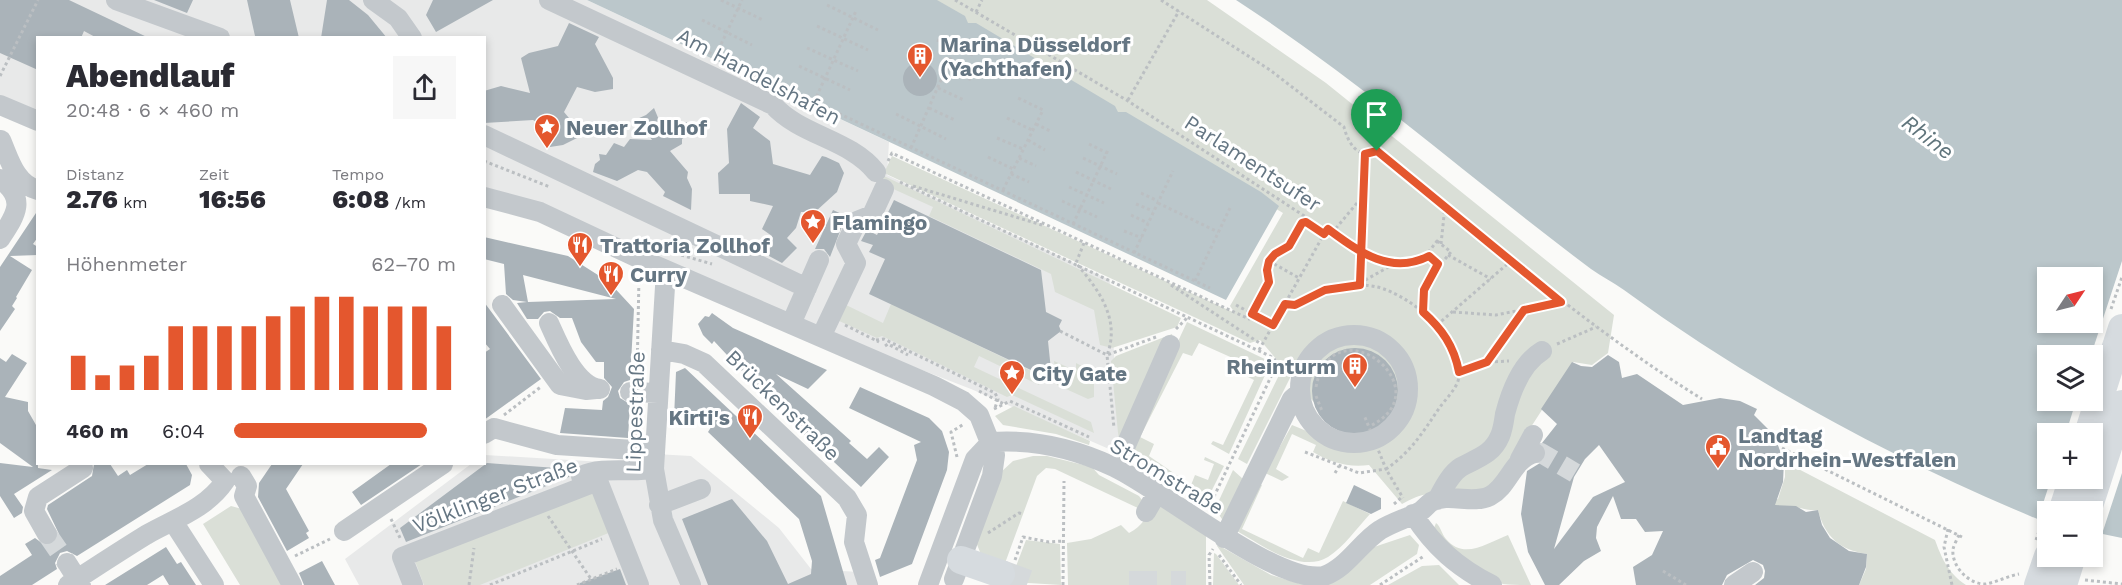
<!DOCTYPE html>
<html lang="de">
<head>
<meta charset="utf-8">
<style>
	:root { --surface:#fff; --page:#f7f7f7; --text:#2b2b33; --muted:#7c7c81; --accent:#e4572e }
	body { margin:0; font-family:"Work Sans",sans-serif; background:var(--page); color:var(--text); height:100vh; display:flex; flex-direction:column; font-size:22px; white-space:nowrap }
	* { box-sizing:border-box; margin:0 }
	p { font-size:20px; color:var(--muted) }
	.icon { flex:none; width:33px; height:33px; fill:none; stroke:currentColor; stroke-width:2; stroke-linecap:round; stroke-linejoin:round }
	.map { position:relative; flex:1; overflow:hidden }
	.side { position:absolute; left:36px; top:36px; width:450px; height:429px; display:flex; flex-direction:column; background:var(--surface); border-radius:0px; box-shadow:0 3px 9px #0003 }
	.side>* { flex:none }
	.needle { width:39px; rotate:55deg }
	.controls { position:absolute; left:2037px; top:267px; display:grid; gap:12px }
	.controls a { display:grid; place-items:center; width:66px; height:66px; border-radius:0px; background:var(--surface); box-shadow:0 3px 9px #0003; font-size:30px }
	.pin { position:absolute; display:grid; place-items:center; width:51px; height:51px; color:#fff; margin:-62px -26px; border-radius:50% 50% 50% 0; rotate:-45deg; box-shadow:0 0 6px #0007 }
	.pin .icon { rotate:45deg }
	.round { display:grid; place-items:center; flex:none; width:63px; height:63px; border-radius:0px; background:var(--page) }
	.headline { display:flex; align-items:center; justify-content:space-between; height:102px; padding:0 30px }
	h1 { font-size:33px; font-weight:800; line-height:45px }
	.figures { display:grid; grid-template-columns:repeat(3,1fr); gap:9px; height:102px; padding:6px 30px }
	.figures div { display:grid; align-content:center }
	.figures b { font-size:26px; font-weight:800 }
	.figures small { font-size:16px; font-weight:400 }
	.figures p { font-size:16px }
	.chart { height:168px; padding:12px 30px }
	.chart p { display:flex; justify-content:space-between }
	.chart svg { width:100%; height:108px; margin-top:6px; stroke:var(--accent); stroke-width:6 }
	ul { padding:0 30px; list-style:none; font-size:20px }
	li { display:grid; grid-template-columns:96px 72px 1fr; align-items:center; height:45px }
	li i { height:15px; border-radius:8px; background:var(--accent) }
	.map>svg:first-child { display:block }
	.built { fill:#e8e9e9 }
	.green { fill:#dadfd7 }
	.water { fill:#bbc7cb; fill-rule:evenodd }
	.pier { fill:#fafaf8 }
	.building { fill:#aab3b9; fill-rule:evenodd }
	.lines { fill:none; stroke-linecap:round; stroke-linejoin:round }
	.minor-tunnel { stroke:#d5d9db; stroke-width:20; stroke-dasharray:20 10; stroke-linecap:butt }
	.highway-tunnel { stroke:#d5d9db; stroke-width:28; stroke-dasharray:28 14; stroke-linecap:butt }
	.path { stroke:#bbbfc2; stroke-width:3; stroke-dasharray:3 3; stroke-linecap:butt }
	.minor { stroke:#c3c8cc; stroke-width:20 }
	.highway { stroke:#d6dbdf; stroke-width:28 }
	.route-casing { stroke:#fff; stroke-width:12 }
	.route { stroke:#e4572e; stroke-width:8 }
	.labels { text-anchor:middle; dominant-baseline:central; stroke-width:6; stroke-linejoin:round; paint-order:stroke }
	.poi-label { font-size:21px; font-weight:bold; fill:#657683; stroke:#fff; text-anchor:start }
	.street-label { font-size:21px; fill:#657683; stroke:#fff }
	.water-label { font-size:22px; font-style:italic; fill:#60757c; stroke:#fff }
</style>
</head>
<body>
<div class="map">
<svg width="2122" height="585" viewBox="0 0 2122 585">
	<rect width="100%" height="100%" fill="#fafaf8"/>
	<path class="built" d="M0 0H587L889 142 887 175 1110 280 1119 446 1109 449 971 389 795 321 485 194 484 38H38L37 114 0 98Z
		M655 454 691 456 779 528 811 569 859 572 866 585H359L345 559 471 464H484L485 455 636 464Z"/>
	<path class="green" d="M925 0H1207L1326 83 1614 315 1608 353 1592 365 1573 362 1498 478C1480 499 1454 490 1429 494 1419 495 1411 499 1402 504L1369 465C1348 468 1330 462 1313 452L1316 445 1292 434 1276 469 1289 477 1282 481 1265 473 1292 425 1343 446 1353 447 1291 376 1247 464 1238 459 1283 367 1260 340 1250 343 884 173 892 156 1235 313 1230 306 1283 213Z
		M882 175 1181 318 1177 327 1112 348 1100 345 1094 310 1055 292 1051 274 929 216 933 207 878 182Z
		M844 304 883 323 891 304 1042 376 1039 385 979 356 974 367 1091 422 1094 433 1012 395 1007 397 882 336 877 338 837 320Z
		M1187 322 1271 362 1229 454 1211 444 1213 441 1223 445 1254 380 1242 374 1246 364 1199 343 1192 356 1183 353 1140 437 1154 444 1149 456 1191 485 1195 475 1208 480 1214 464 1204 460 1205 457 1224 466 1206 502 1128 449Z
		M1172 334 1173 338 1119 443 1111 361 1116 356Z
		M1054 361 1076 371V363L1094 372V397L1088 399 1057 385Z
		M1014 406 1090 441 1089 445 1056 434 1003 425 995 416Z
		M1033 456H1047L1092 467 1099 475 1139 496 1142 500 1140 509 1055 469 1046 468 1037 476 1004 566 982 557 976 542 1001 472 1013 461Z
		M1785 462 1935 540C1942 559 1948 573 1966 585H1859L1866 569 1867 554C1840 550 1825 537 1818 510 1802 512 1792 501 1776 509L1769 502 1778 499 1785 477Z
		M1233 470 1243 479 1224 522 1215 509Z
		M1259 484 1262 485 1242 529 1303 558 1308 548 1319 553 1343 501 1370 514C1357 528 1344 547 1328 557 1300 574 1260 544 1237 531Z
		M595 491 611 532 480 585H424L415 561Z
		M1159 505 1206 535V585H1068L1067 543 1091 539 1121 525 1129 533C1145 525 1147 512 1159 505Z
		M231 506 242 509 282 585H240L203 524Z
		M1436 523C1441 527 1441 533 1446 539 1464 561 1489 542 1508 535L1531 585C1523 585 1511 585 1503 584 1475 573 1453 549 1434 528Z
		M1410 535 1419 545 1417 554 1370 585H1244L1217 546 1218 545 1271 575 1301 584 1371 548Z
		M1026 540 1060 544 1061 585 1010 582Z
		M1214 553 1216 554 1239 585H1213Z
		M1439 565 1459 585H1388L1422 566Z"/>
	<path class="water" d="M587 0H937L965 16 968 23H976L1115 106 1118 112H1126L1261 192 1279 206 1226 300Z
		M1236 0H2122V538L2093 532 2092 512H2048L2042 521C1895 460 1752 384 1624 290 1613 282 1602 277 1591 269 1472 180 1361 81 1236 0ZM2048 278H2092V322H2048ZM2048 356H2092V400H2048ZM2048 434H2092V478H2048Z"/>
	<path class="pier" d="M2122 261V473L2101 537 2092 535V512H2048V525L2037 522 2051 479 2092 478V434L2066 433 2076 401 2092 400 2091 355Z"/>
	<path class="building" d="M0 0H69L149 38H97L84 31 81 38H38V70L0 53Z
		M154 0H193L187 13Z
		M247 0H290L299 38 255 36Z
		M327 0H349L368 15 387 38H321Z
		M433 0H493L436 32 426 15Z
		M569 23 599 37 595 44 613 78V89L595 92 577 87 564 112 583 135 563 145 550 147 542 125 533 120 484 123V91L501 86 530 93 521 58 529 53 558 46Z
		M903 79a17 17 0 1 1 34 0a17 17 0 1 1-34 0Z
		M741 103 760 117 753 128 770 141 773 164 810 175 822 156 826 157 839 163 844 173 837 192 815 212H801L796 228 787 238 797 248 782 263 769 256 767 248 772 236 762 229 773 206 750 201V194H719L718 173 729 163 727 129Z
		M654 108 659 120 669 118 674 127 687 122 686 136 682 139V144L670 151 688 172 687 178 692 189 691 210 663 196 665 192 647 172 638 170 617 181 593 172 595 164 600 160 599 154 606 155 614 143 624 147 630 139 652 140 637 119 646 115Z
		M894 200 1041 270 1046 312 1062 320 1059 326 1061 331 1048 341 1052 380 869 294 885 259 869 252 873 245 861 241 867 230 877 235Z
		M38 210V237L33 244 38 247V255L10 256 32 270 16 297 17 298 12 306 15 309 0 331V267Z
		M833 210 846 216 830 257 824 249H815Z
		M484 237 568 256 609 282 634 309 630 380 624 382 618 391 620 398 630 404 628 438 560 433 565 408 602 410 603 401 608 397 612 387 604 378V362H596L581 342 572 318H560L550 311 544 312 538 319H527L517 303 527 302 513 300 506 294 504 264 484 259ZM523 275 616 299 528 302Z
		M484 302 541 379 484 420V353L490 349 484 342Z
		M712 313 733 328 827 370 808 389 776 374 851 441 849 443 867 459 879 447 889 457 861 487 781 413 714 341 712 344 703 335 698 324 705 316 709 317Z
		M1312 391a43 43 0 1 1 86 0a43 43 0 1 1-86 0Z
		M12 354 27 363 5 397 28 402V411L36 425 38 468 52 470 14 494 23 507 22 513 14 518 0 496V463L33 467 0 443V358L6 362Z
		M1608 355 1619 362 1622 378 1637 374 1683 405 1720 398 1740 401 1757 409 1754 415 1774 435 1784 461 1783 482 1775 505 1796 506 1806 512 1818 510 1822 525 1830 538 1849 551 1867 554 1866 567 1859 585H1755L1764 578 1765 571 1763 565 1753 560 1727 575 1722 585H1636L1633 567 1652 555 1663 531 1645 532 1636 519H1621L1613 496 1597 527 1596 538 1601 551 1584 561 1559 585H1545L1528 552 1521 514 1527 471 1545 460 1546 449 1542 443 1557 424 1541 409 1572 362 1581 366 1592 367ZM1599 445 1625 482 1593 497 1554 549 1574 477 1585 459Z
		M685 368 821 496 847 585H708L682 519 732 499 767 541 788 584 811 574 812 561 799 519 708 432 715 421 674 418 676 372Z
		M860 387 929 418 942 431 949 452 947 470 912 564 880 577 875 560 880 558 917 460 914 445 921 442 849 408Z
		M487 463 571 469 569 477 406 542 400 528Z
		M94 464H110L118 476 127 470 130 475 148 464H186L192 475 190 485 77 556 67 551 60 553 55 563 57 569 32 585H0V576L32 555 25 544 35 538 46 546 57 541 59 534 47 509 48 505 92 476Z
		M272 464H303L286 489 309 531 306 533 309 538 287 551 258 497 259 483Z
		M391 464H422L361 505 352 492Z
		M1354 485 1381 498V509L1371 514 1346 503Z
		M166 547 177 564 181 562 196 585H169L163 575 147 585H105Z
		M322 561 335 585H304L299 573Z
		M620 569 626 585H580V583Z"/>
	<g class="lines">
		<path class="minor-tunnel" d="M1535 453H1541L1575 473
			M47 534 67 563"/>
		<path class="highway-tunnel" d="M1001 574 1031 585
			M1129 585H1186"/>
		<path class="path" d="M721 0 763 20
			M955 0 1128 101 1361 253 1392 265
			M1161 0 1270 70 1344 127C1348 143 1358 160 1376 151 1483 236 1586 327 1702 399
			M827 5 878 30
			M976 12 982 0
			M702 20 752 45
			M817 26 868 50
			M676 37 1210 288
			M937 40 973 55
			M807 48 858 71
			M716 55 742 0
			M799 66 850 90
			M946 69 972 80
			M0 76 38 0
			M938 88 964 100
			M1128 100 1179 11
			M814 102 856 11
			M929 108 955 120
			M896 114 946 139
			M1007 118 1032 130
			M1036 124 1052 132
			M997 138 1023 149
			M1028 140 1045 150
			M1089 144 1107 153
			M911 148 955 48
			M988 157 1013 169
			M1019 158 1036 166
			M1083 158 1117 174
			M484 161 550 187
			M888 161 892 153 1249 319 1269 282 1267 270 1269 261 1275 254 1287 248 1302 223 1306 222 1324 234
			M1076 172 1111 189
			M1011 174 1029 182
			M900 182 1274 358 1277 364 1209 507
			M913 186 1042 225
			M1069 187 1104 203
			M1003 190 1043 110 1016 97
			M1141 193 1158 201
			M1062 201 1097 217
			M1158 203 1218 232
			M1136 204 1153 211
			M1131 215 1148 223
			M1073 224 1108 150
			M1124 231 1142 238
			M1332 233 1362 197
			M1437 241 1451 252 1440 265 1427 254Z
			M1084 243 1076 263C1098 289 1121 319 1107 355L1114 428
			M1441 244 1445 206
			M664 250 712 264
			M1134 253 1173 171
			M1448 255 1491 279
			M1269 261 1299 278
			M1195 281 1230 208
			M1360 283 1392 265 1414 262 1429 256
			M1360 284 1365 154
			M1171 285 1261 344
			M1285 304C1300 306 1309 296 1323 291 1340 285 1360 283 1377 287 1409 294 1471 343 1458 381 1455 390 1445 400 1440 407 1423 432 1411 452 1386 469L1403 498
			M1236 305 1273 325
			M2111 309 2122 277
			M1423 312 1424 290 1438 264
			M1453 312 1496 315 1561 302
			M845 325 879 342
			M1437 325 1512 260
			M1176 329 1187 318
			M1060 331 1107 355 1156 337
			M876 340 884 339 995 393 998 399 995 408
			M1557 344 1596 327
			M885 346 888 344 908 355
			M1259 350 1324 234
			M1489 362 1509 361
			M1459 372 1487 362 1524 310
			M637 375 639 277
			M1316 387C1332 301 1446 389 1370 426
			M979 391 1004 404
			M1316 396 1322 411
			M994 409 1010 401 1089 437
			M504 415 542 386
			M635 435 636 409
			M1782 448 1962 537
			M1305 452 1359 473 1386 469 1364 415
			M957 457 951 432 964 424
			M1335 473 1339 466
			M1394 504 1402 497
			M548 516 591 579
			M391 519 401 540
			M1948 529 1944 547 1952 585
			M988 533 1019 513 1023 514
			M1959 535C1957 539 1954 545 1953 549 1951 566 1969 585 1986 584 1997 582 2008 576 2019 574
			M2036 540 2043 520
			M2092 548 2098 530
			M1219 555 1241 585
			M295 556 330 539
			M1015 560 1023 537 1049 542 1063 541
			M1663 571 1686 585
			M2085 580 2122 584
			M469 585 474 548
			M490 585 602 539
			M577 585 617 569
			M1063 585 1064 481
			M1210 585 1209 555 1213 549
			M1380 585 1424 556"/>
		<path class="minor" d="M116 0 220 38
			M373 0 398 18 412 38
			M549 0 773 105C801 136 850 139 876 172
			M0 105 38 121
			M484 135 807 288
			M1 140C9 158 15 184 38 190
			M0 179C28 199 15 216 0 239
			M484 197 540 212 636 257 934 386 963 401 979 415 995 455 992 476 954 579
			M666 270 654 469 663 520 691 585
			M502 305 560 385 586 390 596 389
			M549 323C558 343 575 386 600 389
			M791 324 819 260
			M1300 389a54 54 0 1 1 108 0a54 54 0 1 1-108 0Z
			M821 337 856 263 846 244 857 221 872 215 884 189
			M661 350 684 354 704 363 847 498 857 515 854 542 868 585
			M630 392 658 393
			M484 434 494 428 557 445 634 450 655 454
			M991 442C1034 439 1074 448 1114 467 1161 489 1277 585 1324 576 1347 568 1360 543 1380 530 1393 522 1408 518 1421 511 1425 508 1428 504 1431 502 1449 492 1472 505 1490 496 1510 485 1511 460 1535 453
			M1520 459 1533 435
			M209 464 225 481
			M1116 468 1170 345
			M241 476 247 486 244 496 292 585
			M581 476C603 466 630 473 654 469
			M1437 500C1443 489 1450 474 1461 467 1477 458 1492 455 1500 436 1503 429 1504 421 1505 414 1511 391 1522 363 1542 351
			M659 505 701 489
			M1146 512 1157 493
			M1413 514C1434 547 1457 567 1492 585
			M174 523 214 585
			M344 531 443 464
			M47 534 34 511 38 497 83 468
			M1224 538 1292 399 1300 392
			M67 563 81 585
			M68 585C94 568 120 551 146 535 174 519 206 509 225 481
			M413 585 402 557 598 481 639 585
			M928 585 975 459 991 442
			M1734 585 1753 572"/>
		<path class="highway" d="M2088 434 2122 328
			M2062 512 2073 478
			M2087 512 2122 404
			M961 560 1001 574
			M2038 585 2048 556
			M2063 585 2072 556"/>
	</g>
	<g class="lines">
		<defs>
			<path id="route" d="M1377 151 1365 154 1360 283V285L1325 290 1295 305 1285 304 1273 325 1252 314 1269 282 1267 270 1269 261 1275 254 1289 246 1302 223 1306 222 1324 234 1328 229C1358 251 1390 276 1429 256L1438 264 1424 290 1423 312C1442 329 1454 346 1459 372L1487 362 1524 310 1561 302 1377 151"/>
		</defs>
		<use href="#route" class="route-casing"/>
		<use href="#route" class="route"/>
	</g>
	<defs>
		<symbol id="building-pin" viewBox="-11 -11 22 30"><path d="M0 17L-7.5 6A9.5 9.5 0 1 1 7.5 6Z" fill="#e4572e" stroke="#fff"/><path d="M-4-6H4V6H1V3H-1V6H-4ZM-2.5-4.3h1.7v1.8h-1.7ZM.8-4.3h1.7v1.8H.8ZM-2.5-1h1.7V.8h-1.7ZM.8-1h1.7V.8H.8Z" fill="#fff"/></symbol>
		<symbol id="sight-pin" viewBox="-11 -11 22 30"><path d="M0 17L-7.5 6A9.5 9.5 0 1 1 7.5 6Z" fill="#e4572e" stroke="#fff"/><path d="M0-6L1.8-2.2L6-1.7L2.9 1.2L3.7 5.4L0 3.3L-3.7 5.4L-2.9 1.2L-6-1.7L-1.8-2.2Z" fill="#fff"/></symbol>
		<symbol id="restaurant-pin" viewBox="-11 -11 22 30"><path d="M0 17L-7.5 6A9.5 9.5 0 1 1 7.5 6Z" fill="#e4572e" stroke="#fff"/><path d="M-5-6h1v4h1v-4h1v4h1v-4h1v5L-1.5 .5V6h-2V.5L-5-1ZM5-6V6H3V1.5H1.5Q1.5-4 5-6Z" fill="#fff"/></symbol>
		<symbol id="civic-pin" viewBox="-11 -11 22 30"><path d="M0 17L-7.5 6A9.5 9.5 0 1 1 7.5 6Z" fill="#e4572e" stroke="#fff"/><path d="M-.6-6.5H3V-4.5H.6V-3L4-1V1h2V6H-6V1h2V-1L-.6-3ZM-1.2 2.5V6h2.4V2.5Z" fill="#fff"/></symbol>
	</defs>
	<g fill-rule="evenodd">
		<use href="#building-pin" x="905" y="41" width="30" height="40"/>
		<use href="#sight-pin" x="532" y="112" width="30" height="40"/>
		<use href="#sight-pin" x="798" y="207" width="30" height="40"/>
		<use href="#restaurant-pin" x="565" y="230" width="30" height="40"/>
		<use href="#restaurant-pin" x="596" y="259" width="30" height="40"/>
		<use href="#building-pin" x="1340" y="351" width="30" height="40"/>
		<use href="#sight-pin" x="997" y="358" width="30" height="40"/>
		<use href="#restaurant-pin" x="735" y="402" width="30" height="40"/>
		<use href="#civic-pin" x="1703" y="432" width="30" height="40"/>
	</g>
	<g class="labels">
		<g class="poi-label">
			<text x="940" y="44">Marina Düsseldorf<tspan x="940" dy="24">(Yachthafen)</tspan></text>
			<text x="566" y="127">Neuer Zollhof</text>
			<text x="832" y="222">Flamingo</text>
			<text x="600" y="245">Trattoria Zollhof</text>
			<text x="630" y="274">Curry</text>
			<text x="1336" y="366" text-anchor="end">Rheinturm</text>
			<text x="1032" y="373">City Gate</text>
			<text x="730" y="417" text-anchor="end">Kirti's</text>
			<text x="1738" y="435">Landtag<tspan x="1738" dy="24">Nordrhein-Westfalen</tspan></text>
		</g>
		<g class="street-label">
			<text transform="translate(759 76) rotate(28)">Am Handelshafen</text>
			<text transform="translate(1253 163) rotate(33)">Parlamentsufer</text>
			<text transform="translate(783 405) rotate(44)">Brückenstraße</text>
			<text transform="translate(635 412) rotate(-88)">Lippestraße</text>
			<text transform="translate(1167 476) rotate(31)">Stromstraße</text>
			<text transform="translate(495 495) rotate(-21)">Völklinger Straße</text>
		</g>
		<g class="water-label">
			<text transform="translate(1928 137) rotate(37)">Rhine</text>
		</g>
	</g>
</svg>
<div class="controls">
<a><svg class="needle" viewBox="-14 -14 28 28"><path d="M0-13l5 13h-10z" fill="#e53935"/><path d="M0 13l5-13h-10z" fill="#7c7c81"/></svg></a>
<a><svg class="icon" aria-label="layers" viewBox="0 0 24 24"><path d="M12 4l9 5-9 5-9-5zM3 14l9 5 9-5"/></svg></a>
<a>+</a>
<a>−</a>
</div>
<div class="pin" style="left:1377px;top:151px;background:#1e9e55"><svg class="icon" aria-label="arrive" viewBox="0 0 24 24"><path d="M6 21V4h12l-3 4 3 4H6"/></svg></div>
<section class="side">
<div class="headline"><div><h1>Abendlauf</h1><p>20:48 · 6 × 460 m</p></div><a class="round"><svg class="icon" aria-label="share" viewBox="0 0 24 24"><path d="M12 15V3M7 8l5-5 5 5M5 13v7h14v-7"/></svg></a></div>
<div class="figures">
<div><p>Distanz</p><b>2.76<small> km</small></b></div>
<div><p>Zeit</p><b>16:56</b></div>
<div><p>Tempo</p><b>6:08<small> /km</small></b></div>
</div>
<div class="chart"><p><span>Höhenmeter</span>62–70 m</p>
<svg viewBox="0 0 160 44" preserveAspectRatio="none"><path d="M5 44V30M15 44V38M25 44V34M35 44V30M45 44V18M55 44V18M65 44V18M75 44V18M85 44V14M95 44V10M105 44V6M115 44V6M125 44V10M135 44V10M145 44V10M155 44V18"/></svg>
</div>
<ul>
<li><b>460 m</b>6:04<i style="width:87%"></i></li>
</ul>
</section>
</div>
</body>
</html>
